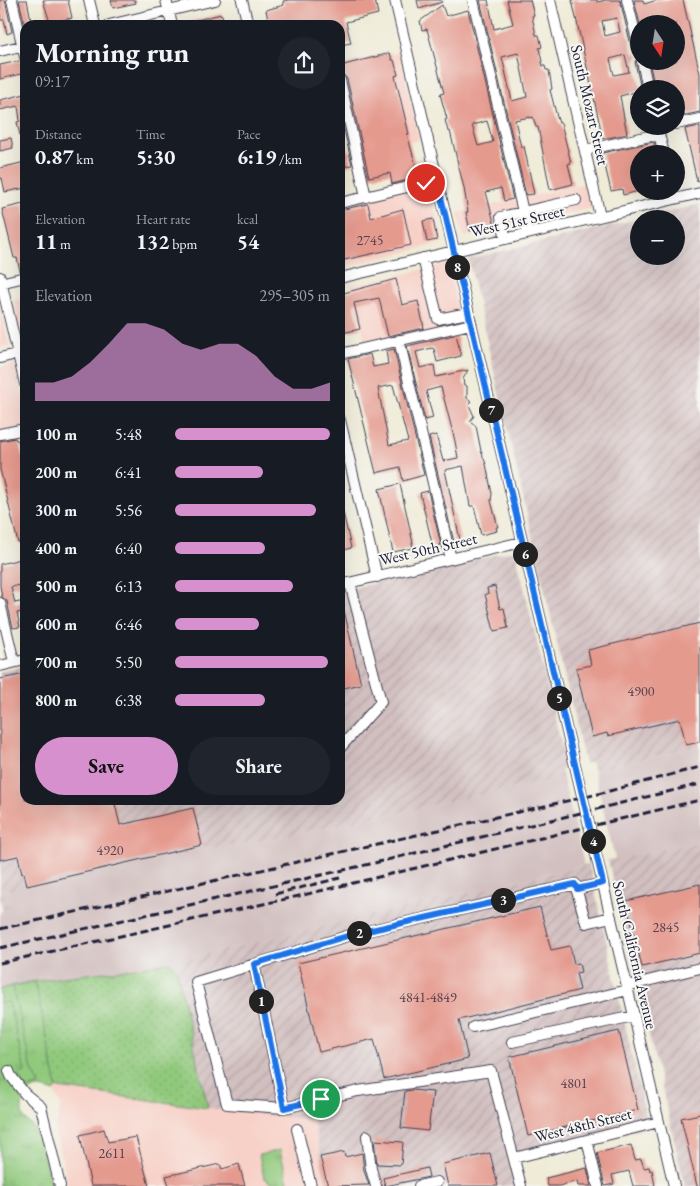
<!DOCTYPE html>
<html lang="en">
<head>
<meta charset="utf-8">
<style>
	:root { --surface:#171b24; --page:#20242c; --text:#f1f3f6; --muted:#9ea1a6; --accent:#d690ce }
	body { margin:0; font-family:"EB Garamond",serif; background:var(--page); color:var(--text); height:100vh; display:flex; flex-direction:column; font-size:19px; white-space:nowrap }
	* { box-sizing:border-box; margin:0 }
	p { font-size:16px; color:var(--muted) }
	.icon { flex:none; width:28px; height:28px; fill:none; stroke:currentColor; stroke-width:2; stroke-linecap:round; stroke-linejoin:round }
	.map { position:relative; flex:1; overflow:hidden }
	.details { position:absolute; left:20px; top:20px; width:325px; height:785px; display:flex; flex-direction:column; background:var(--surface); border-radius:15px; box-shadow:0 5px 20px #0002 }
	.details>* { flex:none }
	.needle { width:32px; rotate:168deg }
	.buttons { position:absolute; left:630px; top:15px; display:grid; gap:10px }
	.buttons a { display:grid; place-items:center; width:55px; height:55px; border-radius:50%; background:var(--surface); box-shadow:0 5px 20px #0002; font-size:25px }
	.pin { position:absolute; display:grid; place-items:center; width:42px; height:42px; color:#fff; margin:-21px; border:2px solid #fff; border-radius:50%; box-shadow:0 1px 5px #0007 }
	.km { position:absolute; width:25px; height:25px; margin:-12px; border-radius:50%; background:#222; color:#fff; font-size:14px; line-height:25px; text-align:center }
	.round { display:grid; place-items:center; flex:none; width:52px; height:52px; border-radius:26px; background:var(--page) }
	.summary { display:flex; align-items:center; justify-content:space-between; height:85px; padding:0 15px }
	h1 { font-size:28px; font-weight:700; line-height:38px }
	.figures { display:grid; grid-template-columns:repeat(3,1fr); gap:8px; height:85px; padding:5px 15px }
	.figures div { display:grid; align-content:center }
	.figures b { font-size:21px; font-weight:700 }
	.figures small { font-size:14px; font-weight:400 }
	.figures p { font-size:14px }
	.chart { height:140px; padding:10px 15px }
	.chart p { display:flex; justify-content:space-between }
	.chart svg { width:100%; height:90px; margin-top:5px; fill:var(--accent); opacity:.7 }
	.button { display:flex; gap:10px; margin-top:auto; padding:10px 15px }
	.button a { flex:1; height:58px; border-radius:30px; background:var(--accent); color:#111; font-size:20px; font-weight:700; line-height:58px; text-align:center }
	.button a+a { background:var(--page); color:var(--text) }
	ul { padding:0 15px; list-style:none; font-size:16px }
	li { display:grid; grid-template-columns:80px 60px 1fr; align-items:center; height:38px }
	li i { height:12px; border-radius:6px; background:var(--accent) }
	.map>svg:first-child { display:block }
	.built { fill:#f7d1c8 }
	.industrial { fill:url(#industrial-furrows) }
	.railway { fill:#d2bfc0 }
	.grass { fill:url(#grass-dots); stroke:#59765c }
	.park { fill:url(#park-tufts); stroke:#59765c }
	.garden { fill:#90c97c; stroke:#59765c }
	.building { fill:#e59a8e; fill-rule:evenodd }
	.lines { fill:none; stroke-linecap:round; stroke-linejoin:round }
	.minor-casing { stroke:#414052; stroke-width:12 }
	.minor { stroke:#fff; stroke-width:10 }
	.rail { stroke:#22223b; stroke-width:3; stroke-dasharray:8 4; stroke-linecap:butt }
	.route-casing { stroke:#fff; stroke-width:10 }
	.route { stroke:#1a73e8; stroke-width:6 }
	.labels { text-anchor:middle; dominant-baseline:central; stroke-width:4; stroke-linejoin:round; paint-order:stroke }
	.number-label { font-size:14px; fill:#534050 }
	.street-label { font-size:16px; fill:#22223b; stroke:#f6f6f2 }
</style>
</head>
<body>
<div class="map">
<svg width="700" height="1186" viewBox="0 0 700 1186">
	<defs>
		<pattern id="industrial-furrows" width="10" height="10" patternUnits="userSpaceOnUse" patternTransform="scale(1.25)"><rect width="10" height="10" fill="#d2bfc0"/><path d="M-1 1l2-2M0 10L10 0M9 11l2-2" fill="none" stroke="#b4a4a6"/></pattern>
		<pattern id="grass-dots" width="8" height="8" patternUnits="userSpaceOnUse" patternTransform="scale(1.25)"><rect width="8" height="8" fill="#90c97c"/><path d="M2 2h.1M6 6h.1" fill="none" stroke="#7cac6c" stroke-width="1.8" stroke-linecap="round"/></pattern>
		<pattern id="park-tufts" width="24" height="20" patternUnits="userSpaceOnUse" patternTransform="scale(1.25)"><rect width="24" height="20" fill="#90c97c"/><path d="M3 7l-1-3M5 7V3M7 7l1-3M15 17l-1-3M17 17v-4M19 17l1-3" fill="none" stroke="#7cac6c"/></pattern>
	</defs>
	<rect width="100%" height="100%" fill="#f6f6f2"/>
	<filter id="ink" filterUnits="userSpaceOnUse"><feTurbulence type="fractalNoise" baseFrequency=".02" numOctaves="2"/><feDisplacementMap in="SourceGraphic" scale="10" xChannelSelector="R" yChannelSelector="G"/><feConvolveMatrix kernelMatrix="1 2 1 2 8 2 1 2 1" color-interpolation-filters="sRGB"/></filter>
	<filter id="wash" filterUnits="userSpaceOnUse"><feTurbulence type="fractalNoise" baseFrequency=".0096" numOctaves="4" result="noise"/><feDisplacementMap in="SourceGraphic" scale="20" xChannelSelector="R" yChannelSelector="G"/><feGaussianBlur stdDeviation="1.12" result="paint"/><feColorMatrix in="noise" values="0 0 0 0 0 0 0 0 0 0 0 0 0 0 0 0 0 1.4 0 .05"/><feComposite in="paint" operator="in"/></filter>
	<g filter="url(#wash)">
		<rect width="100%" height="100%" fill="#efebd7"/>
		<path class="built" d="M400 52 419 140 356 154 340 80V66Z
			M429 182 442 243 340 268V203Z
			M587 183 592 208 464 237 458 213Z
			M447 264 462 326 367 348 351 286Z
			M25 298V343L22 344 14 300Z
			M0 304 9 346 0 348Z
			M15 364 25 406V429L0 434V368Z
			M57 1088 313 1120 327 1186H68L55 1130 61 1105 54 1092Z"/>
		<path class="industrial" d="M700 204V746L594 771 591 762 585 764 468 259 639 219V256H676V219H639Z
			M515 550 567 768 561 770 563 778 261 841 203 849 201 845 6 891 10 910 3 911 0 900V672L25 666V800H340V591Z
			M700 842V1186H685L608 860Z
			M589 864 648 1127 517 1158 522 1186H327L313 1120 208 1108 176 968 181 960Z"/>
		<path class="railway" d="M700 746V842L615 859 594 771Z
			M563 778 584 865 181 960 176 968 169 962 135 969 35 981 0 989V912L9 909 6 891 202 845 203 849 261 841Z"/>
		<path class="grass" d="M169 962 176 968 208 1108 58 1088 56 1090 12 986C64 974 117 973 169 962Z"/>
		<path class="park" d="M35 981 57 1088 54 1092C49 1090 44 1088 38 1088 26 1090 19 1105 23 1116 27 1124 35 1126 39 1134L51 1186H0V989Z
			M280 1150 289 1186H275L264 1178 259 1155Z"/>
		<path class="garden" d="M12 986 32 1070 40 1085 28 1089 18 1076 19 1074 25 1072 9 1002 0 1003V989Z"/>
		<g id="blocks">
			<path class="building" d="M0 0H5L12 32 7 34 4 20H0Z
				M19 0H27L32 25 25 26Z
				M43 0H68L72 18 50 23Z
				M111 0H135L136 3 113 8Z
				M289 0H375L378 14 346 22 351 43 340 45V25H269L266 10 284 5 283 1Z
				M417 0H441L442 2 419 9Z
				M480 0H488L494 29 513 24 507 0H530L534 15 532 16 536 35H539L542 47 539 48 543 66H545L546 70H549L552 89 550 90 557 117 559 123H561L571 163 568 164 573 184 550 190 538 127H536L533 117 530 118V117L515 120 521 147 524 146 534 194 526 195ZM518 53 527 97 512 101 502 57Z
				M572 0H597V2L606 0H620L632 50 634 53 639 55 635 62 641 89H639V91L620 96 627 134 603 139ZM617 18 620 32 605 36 602 21ZM625 55 629 72 614 75 610 59Z
				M634 0H643L644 4 658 0H683L700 74V112L681 116 676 100V89H655L649 61H676V24H640Z
				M442 5 446 16 468 10 513 199 504 201 501 188 486 192 495 226 470 231 466 212H468L464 188 450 131H448L445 120 447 119 440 94 444 93 427 29 422 30 420 21ZM487 121 493 142 478 146 472 125Z
				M221 14 222 15 225 25H189V22Z
				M390 53 392 60H394L398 75 395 76 409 134H407L419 177 392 184 390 173 369 177 347 79 342 73 340 66Z
				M19 61 23 63 25 73 0 79V65Z
				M25 94V143L22 144 17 122 20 121 18 106 0 110V100Z
				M340 112 352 165 342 167 340 159 343 158 340 146Z
				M700 126V180L697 181 685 129Z
				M11 138 13 148 0 151V140Z
				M654 142 655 148 639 154V191L623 195 622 189 611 191 602 153Z
				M25 162V188L5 192 2 178 0 179V168Z
				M23 204 25 212V270L20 271 17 258H14L2 209Z
				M368 204 371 218 403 209 411 245 340 261V210Z
				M433 219 437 240 427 242 423 221Z
				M396 279 402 305 418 301 424 328 388 336 379 298 354 303 360 329 342 333 340 326V294Z
				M454 335 457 338 461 356 437 362 434 349 432 348 416 352 420 368 434 365 436 377 468 370 463 379 464 385 467 386V398L470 400 471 403 469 405 474 416 470 421 476 426 481 451 486 464 492 494 491 501 498 527H496L497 531 481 535 474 506H470L463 466 445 470 460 540 454 542 429 437 436 435 443 461 458 458 455 441 441 387 426 391 433 418 425 420 407 346Z
				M394 349 424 475 403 481 400 467 376 473 348 359 370 354 373 367 388 364 386 351ZM393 385 408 441 389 445 378 388Z
				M15 438 16 440H18L25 464V542L18 543 0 469V441Z
				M400 484 413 543H412L413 548 393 552 379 489Z
				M428 491 441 545 433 547 420 493Z
				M340 512H343L351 548 340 551Z
				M25 558V584L11 587 15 603 25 601V611L17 613 20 627 13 628 7 601 2 597 0 586V564Z
				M495 586 500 609 504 608 508 628 494 631 485 594H488L487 588Z
				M343 606 361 684 340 689V607Z
				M700 623V742L686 745 680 719 608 736 607 733 592 737 576 668 591 665 588 650Z
				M25 674V800H114L120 825 193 808 202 845 27 886 24 873 22 874 18 856 0 860V679Z
				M700 884V953L642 967 626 901Z
				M540 907 551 950 570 946 574 964 579 963 581 972 576 973 580 990 459 1020 468 1059 384 1079 374 1039 319 1052 298 963Z
				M619 1031 638 1110 528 1136 509 1057Z
				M412 1090 433 1092 428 1131 401 1128 405 1091Z
				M700 1114V1186H697L681 1118Z
				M104 1129 108 1142 136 1137 149 1186H91L80 1135Z
				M374 1140 403 1142 401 1165 377 1164Z
				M631 1145 635 1160 641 1159 644 1168 649 1167 650 1171 652 1170 655 1186H633L629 1171 612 1175 614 1184 605 1186 597 1153Z
				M344 1152 345 1157 362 1153 364 1171 369 1185 328 1186 320 1157Z
				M490 1153 498 1186H448L443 1164Z
				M220 1164 222 1169 239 1164 245 1186H169L166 1176Z
				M427 1168 429 1177 385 1186 383 1178Z
				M587 1168 591 1186H578L577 1181 559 1186H548L546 1178Z"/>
		</g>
	</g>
	<g filter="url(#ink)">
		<use href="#blocks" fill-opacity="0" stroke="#414052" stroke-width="1"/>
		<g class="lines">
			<defs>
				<path id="minor" d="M12 0 25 57
					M89 0 95 25
					M166 0 172 25
					M242 0 248 25
					M395 0 674 1186
					M473 0 528 233
					M550 0 600 216
					M627 0 639 48
					M109 25 215 0
					M0 51 25 45
					M642 61 648 89
					M340 80 366 197
					M676 124 700 119
					M657 126 664 154
					M658 129 668 126
					M585 150 659 134
					M340 203 437 180
					M506 239 501 217 576 200
					M423 258 438 319 468 313
					M0 277 25 384
					M340 278 700 193
					M0 283 25 277
					M399 340 451 559
					M340 354 471 324
					M0 358 25 352
					M340 420 377 577
					M0 434 25 429
					M340 585 522 542
					M0 603 14 662
					M0 666 25 660
					M340 748 381 702 350 583
					M577 889 603 883
					M254 964 284 1108
					M627 986 700 968
					M473 1027 628 990
					M512 1042 634 1016
					M9 1071 11 1076 25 1094 41 1107 60 1186
					M297 1129 311 1186
					M367 1136 371 1169 376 1186
					M587 1140 598 1186
					M514 1158 659 1122
					M419 1186 437 1182
					M521 1186 491 1071 358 1091 284 1108 227 1104 196 982 354 934 575 884 586 923 611 917"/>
			</defs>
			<use href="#minor" class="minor-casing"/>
			<use href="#minor" class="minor"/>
			<path class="rail" d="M275 894 340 878
				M0 929 598 794 700 767
				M0 948 370 864 700 784
				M0 963 299 896 700 800"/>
		</g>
	</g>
	<g class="lines" filter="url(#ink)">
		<defs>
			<path id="route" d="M321 1099 284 1108 254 964 354 934 575 884 577 889 603 883 437 180 426 183"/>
		</defs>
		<use href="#route" class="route-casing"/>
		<use href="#route" class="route"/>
	</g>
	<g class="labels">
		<g class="number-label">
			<text x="370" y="240">2745</text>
			<text x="641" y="691">4900</text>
			<text x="110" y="850">4920</text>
			<text x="666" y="927">2845</text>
			<text x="428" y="997">4841-4849</text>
			<text x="574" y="1083">4801</text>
			<text x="112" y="1153">2611</text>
		</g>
		<g class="street-label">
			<text transform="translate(590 105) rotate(77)">South Mozart Street</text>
			<text transform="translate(517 221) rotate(-13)">West 51st Street</text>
			<text transform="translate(428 549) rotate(-13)">West 50th Street</text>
			<text transform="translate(635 955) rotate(77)">South California Avenue</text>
			<text transform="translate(583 1125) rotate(-14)">West 48th Street</text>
		</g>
	</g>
</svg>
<div class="buttons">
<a><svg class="needle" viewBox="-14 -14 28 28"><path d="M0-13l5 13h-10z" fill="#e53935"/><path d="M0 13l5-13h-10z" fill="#9ea1a6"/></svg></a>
<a><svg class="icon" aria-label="layers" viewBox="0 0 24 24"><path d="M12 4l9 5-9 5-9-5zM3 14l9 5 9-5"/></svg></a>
<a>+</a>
<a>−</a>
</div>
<div class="pin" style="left:321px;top:1099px;background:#1e9e55"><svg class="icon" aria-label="arrive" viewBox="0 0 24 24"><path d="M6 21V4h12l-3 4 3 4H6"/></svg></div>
<div class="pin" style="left:426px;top:183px;background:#d93025"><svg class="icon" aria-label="check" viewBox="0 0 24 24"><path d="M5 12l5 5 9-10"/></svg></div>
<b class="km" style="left:261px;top:1001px">1</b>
<b class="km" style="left:359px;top:933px">2</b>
<b class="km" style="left:503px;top:900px">3</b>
<b class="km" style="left:593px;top:841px">4</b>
<b class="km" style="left:559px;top:698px">5</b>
<b class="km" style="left:525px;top:554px">6</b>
<b class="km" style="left:491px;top:410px">7</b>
<b class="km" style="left:457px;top:267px">8</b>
<section class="details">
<div class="summary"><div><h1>Morning run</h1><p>09:17</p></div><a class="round"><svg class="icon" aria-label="share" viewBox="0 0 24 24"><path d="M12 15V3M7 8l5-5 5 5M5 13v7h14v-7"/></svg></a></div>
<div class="figures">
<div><p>Distance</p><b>0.87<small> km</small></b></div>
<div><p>Time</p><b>5:30</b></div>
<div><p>Pace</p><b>6:19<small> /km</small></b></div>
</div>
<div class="figures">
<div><p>Elevation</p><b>11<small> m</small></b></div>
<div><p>Heart rate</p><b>132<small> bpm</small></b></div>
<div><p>kcal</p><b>54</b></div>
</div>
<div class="chart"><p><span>Elevation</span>295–305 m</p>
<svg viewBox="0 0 160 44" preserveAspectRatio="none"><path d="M0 44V35L10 35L20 32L30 25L40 16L50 6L60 6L70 9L80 16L90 19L100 16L110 16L120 22L130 32L140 38L150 38L160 35V44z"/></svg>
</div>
<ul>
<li><b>100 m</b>5:48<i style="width:100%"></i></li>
<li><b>200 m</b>6:41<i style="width:57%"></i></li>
<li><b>300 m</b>5:56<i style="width:91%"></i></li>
<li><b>400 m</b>6:40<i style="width:58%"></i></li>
<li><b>500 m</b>6:13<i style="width:76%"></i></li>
<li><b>600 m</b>6:46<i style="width:54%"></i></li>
<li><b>700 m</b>5:50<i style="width:99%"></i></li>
<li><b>800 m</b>6:38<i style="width:58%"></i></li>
</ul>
<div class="button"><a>Save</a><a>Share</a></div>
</section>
</div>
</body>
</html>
